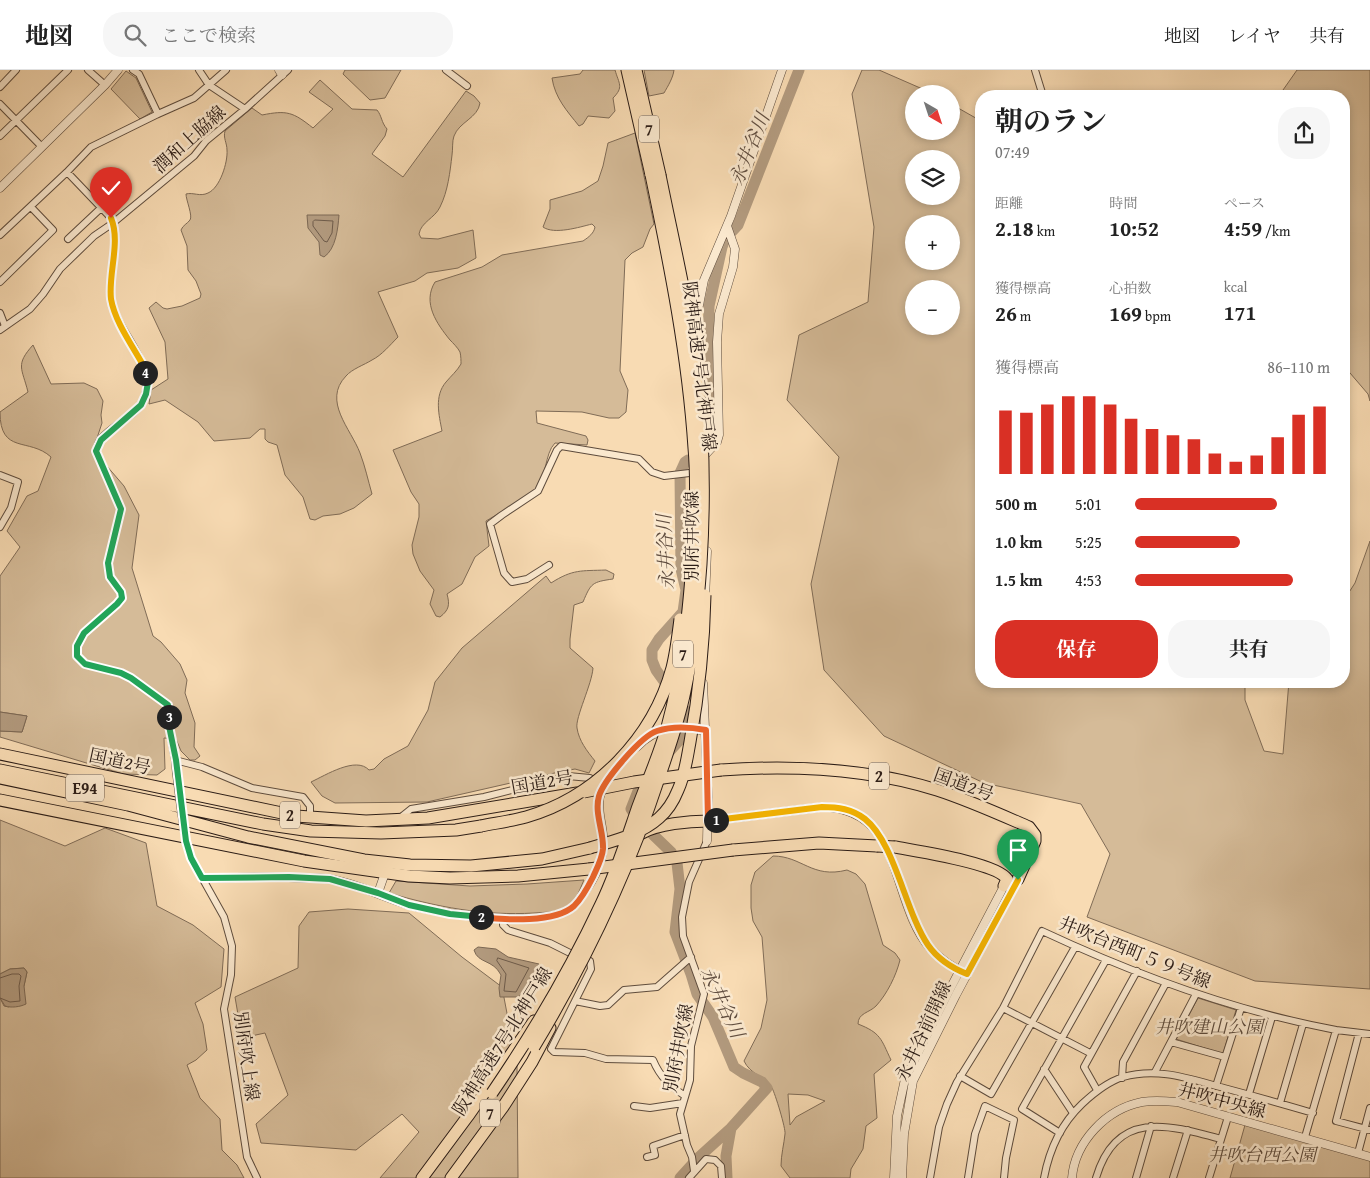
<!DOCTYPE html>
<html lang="ja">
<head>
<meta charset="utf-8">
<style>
	:root { --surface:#fff; --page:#f6f6f6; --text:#222; --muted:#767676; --line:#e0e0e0; --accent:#d93025 }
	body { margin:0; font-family:"Gentium Book Plus","Noto Serif JP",serif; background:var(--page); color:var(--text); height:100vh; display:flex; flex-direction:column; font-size:19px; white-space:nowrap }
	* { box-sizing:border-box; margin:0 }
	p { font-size:16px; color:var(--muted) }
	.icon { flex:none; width:28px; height:28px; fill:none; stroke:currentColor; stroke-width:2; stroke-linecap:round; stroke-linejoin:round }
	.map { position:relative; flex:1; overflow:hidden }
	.drawer { position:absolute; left:975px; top:20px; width:375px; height:598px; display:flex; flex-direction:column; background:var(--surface); border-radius:20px; box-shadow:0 2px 8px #0003 }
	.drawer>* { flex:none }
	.needle { width:32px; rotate:141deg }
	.buttons { position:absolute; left:905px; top:15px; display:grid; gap:10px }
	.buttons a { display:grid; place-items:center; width:55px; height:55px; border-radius:50%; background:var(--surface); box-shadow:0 2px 8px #0003; font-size:25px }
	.pin { position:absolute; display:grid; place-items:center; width:42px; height:42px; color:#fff; margin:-51px -21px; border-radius:50% 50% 50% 0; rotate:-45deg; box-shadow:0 0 5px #0007 }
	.pin .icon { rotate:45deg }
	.km { position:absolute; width:25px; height:25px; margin:-12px; border-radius:50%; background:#222; color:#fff; font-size:14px; line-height:25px; text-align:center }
	.round { display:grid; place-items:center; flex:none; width:52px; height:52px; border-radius:20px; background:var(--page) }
	.summary { display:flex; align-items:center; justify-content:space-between; height:85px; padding:0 20px }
	h1 { font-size:28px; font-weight:700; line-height:38px }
	.figures { display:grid; grid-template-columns:repeat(3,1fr); gap:8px; height:85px; padding:5px 20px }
	.figures div { display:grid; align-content:center }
	.figures b { font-size:21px; font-weight:700 }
	.figures small { font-size:14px; font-weight:400 }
	.figures p { font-size:14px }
	.chart { height:140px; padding:10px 20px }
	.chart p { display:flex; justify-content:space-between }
	.chart svg { width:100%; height:90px; margin-top:5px; stroke:var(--accent); stroke-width:6 }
	.button { display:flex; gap:10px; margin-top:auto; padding:10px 20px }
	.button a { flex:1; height:58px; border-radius:20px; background:var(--accent); color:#fff; font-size:20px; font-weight:700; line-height:58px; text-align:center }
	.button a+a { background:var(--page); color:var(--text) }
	ul { padding:0 20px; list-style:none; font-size:16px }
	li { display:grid; grid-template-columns:80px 60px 1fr; align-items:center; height:38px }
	li i { height:12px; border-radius:6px; background:var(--accent) }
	header { display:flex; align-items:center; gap:30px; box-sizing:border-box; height:70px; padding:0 25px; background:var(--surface); border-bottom:1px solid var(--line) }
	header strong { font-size:24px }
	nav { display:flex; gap:28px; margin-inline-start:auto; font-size:18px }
	.search { width:350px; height:45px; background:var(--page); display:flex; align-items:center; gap:12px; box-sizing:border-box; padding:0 18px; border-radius:20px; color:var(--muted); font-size:19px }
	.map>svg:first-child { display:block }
	.green { fill:#d5bb98; stroke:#806c57; fill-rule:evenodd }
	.water { fill:#b29a7e; stroke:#7c6854 }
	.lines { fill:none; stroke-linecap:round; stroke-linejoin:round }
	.shore { stroke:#6e5b4a; stroke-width:1 }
	.river { stroke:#b29a7e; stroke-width:11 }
	.minor-casing { stroke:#5e4c3d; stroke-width:8 }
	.tertiary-casing { stroke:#5e4c3d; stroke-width:9 }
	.trunk-casing { stroke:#2b1c16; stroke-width:13 }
	.motorway-casing { stroke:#2b1c16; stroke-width:13 }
	.minor { stroke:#fae8ce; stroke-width:6 }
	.tertiary { stroke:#fae8ce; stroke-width:8 }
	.trunk { stroke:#f8dbb3; stroke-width:11 }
	.motorway { stroke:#f8dbb3; stroke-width:11 }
	.minor-bridge-casing { stroke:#5e4c3d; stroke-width:8; stroke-linecap:butt }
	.trunk-bridge-casing { stroke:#2b1c16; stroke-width:13; stroke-linecap:butt }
	.motorway-bridge-casing { stroke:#2b1c16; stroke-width:13; stroke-linecap:butt }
	.minor-bridge { stroke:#fae8ce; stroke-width:6 }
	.trunk-bridge { stroke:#f8dbb3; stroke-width:11 }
	.motorway-bridge { stroke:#f8dbb3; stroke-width:11 }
	.split-1-casing { stroke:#fff; stroke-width:10 }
	.split-2-casing { stroke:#fff; stroke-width:10 }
	.split-3-casing { stroke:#fff; stroke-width:10 }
	.split-4-casing { stroke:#fff; stroke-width:10 }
	.split-5-casing { stroke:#fff; stroke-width:10 }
	.split-1 { stroke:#f5b400; stroke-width:6 }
	.split-2 { stroke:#f0652b; stroke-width:6 }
	.split-3 { stroke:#22a559; stroke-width:6 }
	.split-4 { stroke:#22a559; stroke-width:6 }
	.split-5 { stroke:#f5b400; stroke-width:6 }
	.labels { text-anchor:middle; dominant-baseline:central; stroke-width:5; stroke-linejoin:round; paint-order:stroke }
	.shield { fill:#fae8ce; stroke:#69594d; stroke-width:1 }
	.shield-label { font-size:16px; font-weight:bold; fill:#2b1c16 }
	.street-label { font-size:18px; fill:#2b1c16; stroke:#fae8ce }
	.park-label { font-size:18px; font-style:italic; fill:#5e4c3d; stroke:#fae8ce }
	.water-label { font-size:19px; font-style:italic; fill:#614e40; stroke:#fae8ce }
</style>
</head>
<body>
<header>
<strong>地図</strong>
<div class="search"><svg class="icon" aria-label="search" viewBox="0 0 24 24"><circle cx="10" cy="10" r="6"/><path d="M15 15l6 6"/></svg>ここで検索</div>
<nav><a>地図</a><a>レイヤ</a><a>共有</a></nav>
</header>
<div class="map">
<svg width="1370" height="1108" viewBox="0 0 1370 1108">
	<rect width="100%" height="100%" fill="#f8dbb3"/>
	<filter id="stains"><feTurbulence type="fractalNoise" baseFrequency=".004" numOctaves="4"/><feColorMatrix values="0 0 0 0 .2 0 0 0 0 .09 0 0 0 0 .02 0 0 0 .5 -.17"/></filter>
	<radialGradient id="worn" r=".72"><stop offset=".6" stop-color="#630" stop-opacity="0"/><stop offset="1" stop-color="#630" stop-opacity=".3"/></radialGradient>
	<path class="green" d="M345 0H401L385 28 370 30 343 4Z
		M583 0H615C619 14 624 17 613 28L615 41 609 48 588 46 583 54 579 56C567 41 555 28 552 8L580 4Z
		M644 0H674C673 8 668 16 664 23L649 26Z
		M862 0H879L934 24H914V61H951V34L981 51V611H1245V630L1264 681 1283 684 1289 611H1344V530L1355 513 1370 471V919L1255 911 1087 847 1110 784 1081 734 984 713 884 666 824 600 811 514 839 387 787 330 799 265 868 232 874 157 852 24ZM914 89H951V126H914ZM914 154H951V191H914ZM914 219H951V256H914Z
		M1297 0H1370V331L1368 324 1344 296V26H1286L1283 20Z
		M126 1 136 8 152 42 140 49 111 19Z
		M320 10 352 39 377 40C382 46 381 52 387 59L385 66 372 84 403 107 466 21 474 26 480 33C478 48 459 52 454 66 452 71 453 79 452 85 450 102 448 121 440 137 435 148 421 152 419 164L421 168 438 169 473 160 476 188 458 198 427 203 415 211 378 222 398 267C390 275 382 285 372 290 364 295 352 299 346 306 322 331 351 359 360 383 365 396 368 410 372 424L354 438 340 444 323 446 315 450 310 449 303 427 285 405 277 375 268 372 265 369V359H260L250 368 214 371 198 352 165 330 149 334 151 320 168 309 165 272 149 238 156 232 163 238 167 239 182 236 200 228 201 224 196 211 188 200 187 176 181 160C183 155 187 154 190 150 193 146 186 130 186 124 193 122 200 127 208 123 220 118 228 92 227 80 227 73 223 68 225 61L252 38 262 45C287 40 293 42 313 58L333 39 309 22Z
		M635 63 654 154 650 159 643 177 632 183 625 190 620 301 628 320 626 342 619 348H609L582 342 536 341 537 353 586 366 588 370 587 375 555 373C544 384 548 407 533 423L486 451 489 476 475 487 462 514 447 524C450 535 449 540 440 547L436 546 430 534 434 520 420 501 413 484 412 475 419 447V434L411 422 393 380 442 361C439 345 434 326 446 312 451 306 457 301 461 294 461 291 461 286 460 282 458 278 453 273 450 270 437 254 422 233 435 212L482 197 502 185 583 171C589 167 594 163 595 157L592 154C580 157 554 165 543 157L550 139V130L582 121 598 111 603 96 608 73Z
		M33 275 51 314 84 313 97 319 103 331 101 345 102 353 93 380 124 416 139 445 132 498 153 566 161 572 180 594 187 610 185 623 195 653 194 677 200 686 195 690H190L181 681 176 669 164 668 165 699 157 705 123 704 0 667V661L22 662 27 646 0 642V506L20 477 7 461 27 426 38 421 51 387C29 367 0 385 0 342L28 322C22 298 15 295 33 275Z
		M606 500 614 504 613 509C592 512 591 513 583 532L574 535 570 569V578L593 598C592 614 575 648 577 658 579 671 587 681 595 691L589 703 575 699 559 702 427 732 335 733 322 726 311 712C326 705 356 686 369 700L374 699 384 689 408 676 428 640 435 612 462 578 546 506 551 513C573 499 581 501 606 500Z
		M0 750 65 776 105 758 146 773 157 836 193 855 224 879 221 917 195 933 203 954 207 980 196 990 187 995 200 1028 220 1049 222 1080 237 1095 244 1108H0V928L4 936 9 937 24 916 27 902 24 898 10 899 0 904Z
		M773 786C802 786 812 809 847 800L856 804 865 814 883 875 895 883 900 890C896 906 887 924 876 936 869 943 858 943 858 954 881 963 881 969 891 990L874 1004 877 1048 866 1056 863 1079 851 1099 850 1108H790L781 1096C781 1085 784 1074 785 1064 786 1059 775 1023 772 1018 764 1006 750 1004 744 991L761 958 767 930 762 867 753 851 751 838V815L755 802ZM788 1024 808 1025 825 1031 796 1047 790 1055Z
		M584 810C579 821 576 832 565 838 555 843 545 842 534 843 484 846 437 837 389 823L396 811 470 816 527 814Z
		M348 839 409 843 462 887 502 917 517 996 518 1108H380L419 1062 402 1044 356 1080 261 1073 256 1054 288 1025 265 963 242 968 235 927 298 898 299 856 309 842Z
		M1198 928 1236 940 1223 984 1176 969Z
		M1245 1055 1370 1089V1108H1230Z"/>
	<path class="water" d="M307 145H339C338 158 336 179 324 187L320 185 319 172 308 158Z
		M0 642 27 646 22 662 0 661Z
		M478 877 496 879 508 887 539 894 519 927H500L499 918 501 905C493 889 478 894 474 880Z
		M24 898 27 902 24 916 26 934C20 937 11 938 5 936L0 928V904L10 899Z"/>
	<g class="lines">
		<path class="shore" d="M315 150 333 151 332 163 327 172 324 171 313 156V152Z
			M498 888 529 898 516 922 504 921 506 904 497 891Z
			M0 908 12 904H19L21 906 19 916 20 931 10 932 0 928"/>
		<path class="river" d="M708 373 713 369 708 272 709 236 722 177 725 169 738 155 799 0
			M667 684 686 663 689 646 656 600 652 590V580L659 569 683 542 686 520 681 499 680 403 685 392 688 390
			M633 742 631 739 640 716 649 706
			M643 755 671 782 677 793 680 819 675 862 691 904 697 924 713 947 734 997 743 1003 762 1012 767 1018 731 1058 699 1087 680 1108
			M727 1108 726 1086 731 1058"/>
		<defs>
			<path id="minor" d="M88 0 105 15
				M199 0 209 15 245 39
				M446 0 467 16
				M1035 0 1043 26
				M0 17 16 0
				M0 34 42 77
				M158 44 194 28 226 0
				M0 66 68 0
				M67 102 91 77 158 44 139 4 133 0
				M0 165 67 102 111 148C121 172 108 204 111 229 116 261 155 292 145 325 139 347 113 353 100 370 98 373 97 378 96 381L121 439 108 493 110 507 121 522 122 528 117 534 84 563 77 576V586L85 594 121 603 131 608 168 635 169 656 175 690 176 702
				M68 169 101 138
				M0 212 53 160 31 137
				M0 243 5 256
				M0 260 30 239 43 224 60 199 94 166 113 153 194 86 206 71 245 39 288 0
				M0 405 18 412 11 438 0 457
				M549 495 527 509 512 512 504 503 490 454 502 445 538 421 557 380 561 376 639 389 652 402 664 406 698 402
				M175 690 202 697 252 718 303 727 310 736V747
				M401 747 411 739 484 727 568 706 590 708 596 712
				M191 788 224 847 232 876 231 905 224 939 247 1087 257 1108
				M503 849V855L508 860 550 873 574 885
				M583 888 590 891 591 899 551 979 554 982 585 983 606 989 653 990C660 1007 670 1016 685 1026
				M575 931 600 936 608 935 624 920 657 917 691 887
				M1003 938 1090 983
				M1359 963 1336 1051 1370 1060
				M1171 972 1225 987
				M1044 999 1073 1043
				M1155 1002 1196 924
				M960 1006 991 1024 1075 877
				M1122 1008 1123 992 1166 913
				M1216 1016 1241 938
				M1097 1020 1084 997 1137 901
				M1249 1024 1272 947
				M1280 1033 1303 954
				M634 1036 650 1038 683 1033
				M1060 1063 1022 1039 1106 890
				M1305 1067 1336 960 1370 964
				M1358 1083 1370 1038
				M647 1087 655 1085 653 1076 685 1065
				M694 1101 692 1087 687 1075 680 1044 690 1010 691 976 704 924 683 866 682 847 689 812 707 771
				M689 1108 706 1089 715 1090 721 1096 722 1108
				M930 1108 939 1057 947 1034 957 1012 1003 938 1042 861C1136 905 1234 941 1336 960
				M968 1108 975 1064 985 1036 1014 1050 1006 1088 1004 1108
				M1044 1108C1049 1081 1061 1054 1082 1034 1094 1023 1107 1012 1123 1007 1158 997 1190 1009 1224 1018 1254 1026 1283 1034 1313 1043
				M1096 1108C1116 1040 1167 1054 1221 1069
				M1136 1108 1151 1056
				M1173 1108 1188 1060
				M1209 1108 1228 1047"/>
			<path id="tertiary" d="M279 0 282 5
				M0 118 105 15 118 0
				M698 275 697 245 704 210 731 146 782 0
				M705 385 717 372 719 365 717 272 719 244 733 197 735 179 727 156
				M705 529 707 481
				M703 613 708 727 707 771
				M637 677C656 656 679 656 706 661
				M708 751 822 737C905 738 889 831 930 878 940 889 953 898 967 904
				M202 808C236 808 270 806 304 808 312 808 322 808 330 809 358 814 383 827 409 835 442 844 550 861 575 835 585 823 600 801 602 785 609 750 584 734 615 700
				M378 823 385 803
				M894 1108 897 1046 905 1009 950 919 1004 816
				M902 1108 904 1064 913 1011 956 925 1018 809
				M1072 1108C1075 1072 1106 1039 1142 1032 1154 1030 1165 1031 1177 1032L1370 1087"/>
			<path id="trunk" d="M0 684 296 746 366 751 428 748 577 723
				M721 700C793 695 867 698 937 720 968 730 999 744 1029 757L1035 765V771L1018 809
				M0 730 304 791 409 806 450 808 518 806 589 799
				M895 777C916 781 997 793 1007 809L1004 816
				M733 780 819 773 877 776"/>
			<path id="motorway" d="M627 0 651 105
				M636 0 660 105
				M0 700 263 754 311 761 381 763 456 760 481 756
				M0 708 128 735 248 767 364 790 410 795 471 796 542 789 590 778
				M642 763C658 754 689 751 708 751
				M422 1108 468 1046 534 951
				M451 1108 503 1037 532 992 550 958"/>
		</defs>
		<use href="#minor" class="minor-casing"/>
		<use href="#tertiary" class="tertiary-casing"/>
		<use href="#trunk" class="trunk-casing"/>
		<use href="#motorway" class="motorway-casing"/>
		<use href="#minor" class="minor"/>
		<use href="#tertiary" class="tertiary"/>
		<use href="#trunk" class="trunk"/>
		<use href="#motorway" class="motorway"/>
		<defs>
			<path id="minor-bridge" d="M176 702C180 732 182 760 191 788"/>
			<path id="trunk-bridge" d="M584 722 634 712 721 700
				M877 776 895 777
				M589 799 733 780"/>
			<path id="motorway-bridge" d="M481 756C496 753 511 751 526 747 596 727 653 668 672 598 676 582 678 565 680 549
				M590 778C613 771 640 765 659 748 667 741 674 730 678 720 685 705 687 688 690 672 699 623 704 575 705 525
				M534 977C585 892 628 803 659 708 669 679 679 651 685 621 694 579 698 536 701 494 705 430 704 366 697 302 689 236 673 170 660 105
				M492 1023C533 963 570 900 601 834 616 803 626 771 637 739 647 712 659 685 667 657 683 599 689 540 693 480 695 446 697 412 694 378 688 286 670 196 651 105"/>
		</defs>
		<use href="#minor-bridge" class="minor-bridge-casing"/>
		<use href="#trunk-bridge" class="trunk-bridge-casing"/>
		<use href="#motorway-bridge" class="motorway-bridge-casing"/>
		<use href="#minor-bridge" class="minor-bridge"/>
		<use href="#trunk-bridge" class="trunk-bridge"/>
		<use href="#motorway-bridge" class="motorway-bridge"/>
	</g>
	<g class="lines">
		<defs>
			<path id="split-1" d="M716 750 822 737C838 737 852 739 865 749 895 773 905 841 928 875 937 888 952 898 967 904L1018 810"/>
			<path id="split-2" d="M481 847C505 850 555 853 574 836 582 828 588 817 593 807 597 798 602 789 603 779 604 762 594 743 599 726 604 710 641 666 657 661 672 656 690 657 706 660L708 751 716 750"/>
			<path id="split-3" d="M169 647V656L176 690 186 771 191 788 202 808 289 807 330 809 378 823 409 835 450 844 481 847"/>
			<path id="split-4" d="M145 303 148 312 146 324 141 335 101 370 96 381 121 439 108 493 110 507 121 522 122 528 117 534 84 563 77 576V586L85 594 121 603 131 608 168 635 169 647"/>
			<path id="split-5" d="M111 148C121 172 108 204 111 229 115 252 132 275 143 295L145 303"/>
		</defs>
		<use href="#split-1" class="split-1-casing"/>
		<use href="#split-2" class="split-2-casing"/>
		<use href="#split-3" class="split-3-casing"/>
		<use href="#split-4" class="split-4-casing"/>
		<use href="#split-5" class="split-5-casing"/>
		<use href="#split-1" class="split-1"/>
		<use href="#split-2" class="split-2"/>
		<use href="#split-3" class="split-3"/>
		<use href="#split-4" class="split-4"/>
		<use href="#split-5" class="split-5"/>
	</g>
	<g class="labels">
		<g class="shield">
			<rect x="639" y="45.5" width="20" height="27" rx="4"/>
			<rect x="673" y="570.5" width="20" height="27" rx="4"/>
			<rect x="869" y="692.5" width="20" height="27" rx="4"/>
			<rect x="66" y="704.5" width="38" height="27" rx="4"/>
			<rect x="280" y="731.5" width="20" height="27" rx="4"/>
			<rect x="480" y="1029.5" width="20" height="27" rx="4"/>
		</g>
		<g class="shield-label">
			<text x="649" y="59">7</text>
			<text x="683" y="584">7</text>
			<text x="879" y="706">2</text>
			<text x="85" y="718">E94</text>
			<text x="290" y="745">2</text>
			<text x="490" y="1043">7</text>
		</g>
		<g class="street-label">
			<text transform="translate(189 69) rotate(-42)">潤和上脇線</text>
			<text transform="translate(700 296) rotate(83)">阪神高速7号北神戸線</text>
			<text transform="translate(691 466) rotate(-90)">別府井吹線</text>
			<text transform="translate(120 691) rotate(12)">国道2号</text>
			<text transform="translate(542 712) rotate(-10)">国道2号</text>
			<text transform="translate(964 714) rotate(20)">国道2号</text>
			<text transform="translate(1135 882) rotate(22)">井吹台西町５９号線</text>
			<text transform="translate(923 961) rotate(-65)">永井谷前開線</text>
			<text transform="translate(502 971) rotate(-58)">阪神高速7号北神戸線</text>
			<text transform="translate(678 978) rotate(-79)">別府井吹線</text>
			<text transform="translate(247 986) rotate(82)">別府吹上線</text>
			<text transform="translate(1222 1030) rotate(15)">井吹中央線</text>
		</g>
		<g class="park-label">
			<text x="1209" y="956">井吹建山公園</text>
			<text x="1262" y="1084">井吹台西公園</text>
		</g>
		<g class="water-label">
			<text transform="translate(749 79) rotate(-68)">永井谷川</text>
			<text transform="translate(665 482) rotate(-93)">永井谷川</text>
			<text transform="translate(723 932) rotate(65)">永井谷川</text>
		</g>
	</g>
	<rect width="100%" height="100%" filter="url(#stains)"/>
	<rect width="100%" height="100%" fill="url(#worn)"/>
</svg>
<div class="buttons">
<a><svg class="needle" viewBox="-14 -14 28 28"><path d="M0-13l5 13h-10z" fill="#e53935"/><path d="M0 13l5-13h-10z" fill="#767676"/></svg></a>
<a><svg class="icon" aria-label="layers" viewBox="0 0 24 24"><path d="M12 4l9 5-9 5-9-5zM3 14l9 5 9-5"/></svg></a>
<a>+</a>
<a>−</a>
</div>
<div class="pin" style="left:1018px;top:810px;background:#1e9e55"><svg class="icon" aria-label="arrive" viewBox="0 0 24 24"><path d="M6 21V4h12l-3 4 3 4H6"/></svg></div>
<div class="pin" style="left:111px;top:148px;background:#d93025"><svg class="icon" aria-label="check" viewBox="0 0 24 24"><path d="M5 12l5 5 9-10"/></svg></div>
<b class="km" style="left:716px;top:750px">1</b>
<b class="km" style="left:481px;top:847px">2</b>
<b class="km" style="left:169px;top:647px">3</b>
<b class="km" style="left:145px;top:303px">4</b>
<section class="drawer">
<div class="summary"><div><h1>朝のラン</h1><p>07:49</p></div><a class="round"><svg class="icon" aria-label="share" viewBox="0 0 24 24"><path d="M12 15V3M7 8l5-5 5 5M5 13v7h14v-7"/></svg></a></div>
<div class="figures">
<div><p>距離</p><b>2.18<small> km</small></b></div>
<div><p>時間</p><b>10:52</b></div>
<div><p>ペース</p><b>4:59<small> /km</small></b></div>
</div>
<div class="figures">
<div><p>獲得標高</p><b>26<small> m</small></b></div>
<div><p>心拍数</p><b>169<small> bpm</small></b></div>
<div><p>kcal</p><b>171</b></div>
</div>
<div class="chart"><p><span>獲得標高</span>86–110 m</p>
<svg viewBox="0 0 160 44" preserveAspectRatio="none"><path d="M5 44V13M15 44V14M25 44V10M35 44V6M45 44V6M55 44V10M65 44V17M75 44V22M85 44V25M95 44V27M105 44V34M115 44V38M125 44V35M135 44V26M145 44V15M155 44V11"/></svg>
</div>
<ul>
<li><b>500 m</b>5:01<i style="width:73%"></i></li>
<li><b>1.0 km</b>5:25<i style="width:54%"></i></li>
<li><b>1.5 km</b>4:53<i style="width:81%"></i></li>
</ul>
<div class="button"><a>保存</a><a>共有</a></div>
</section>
</div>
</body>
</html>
